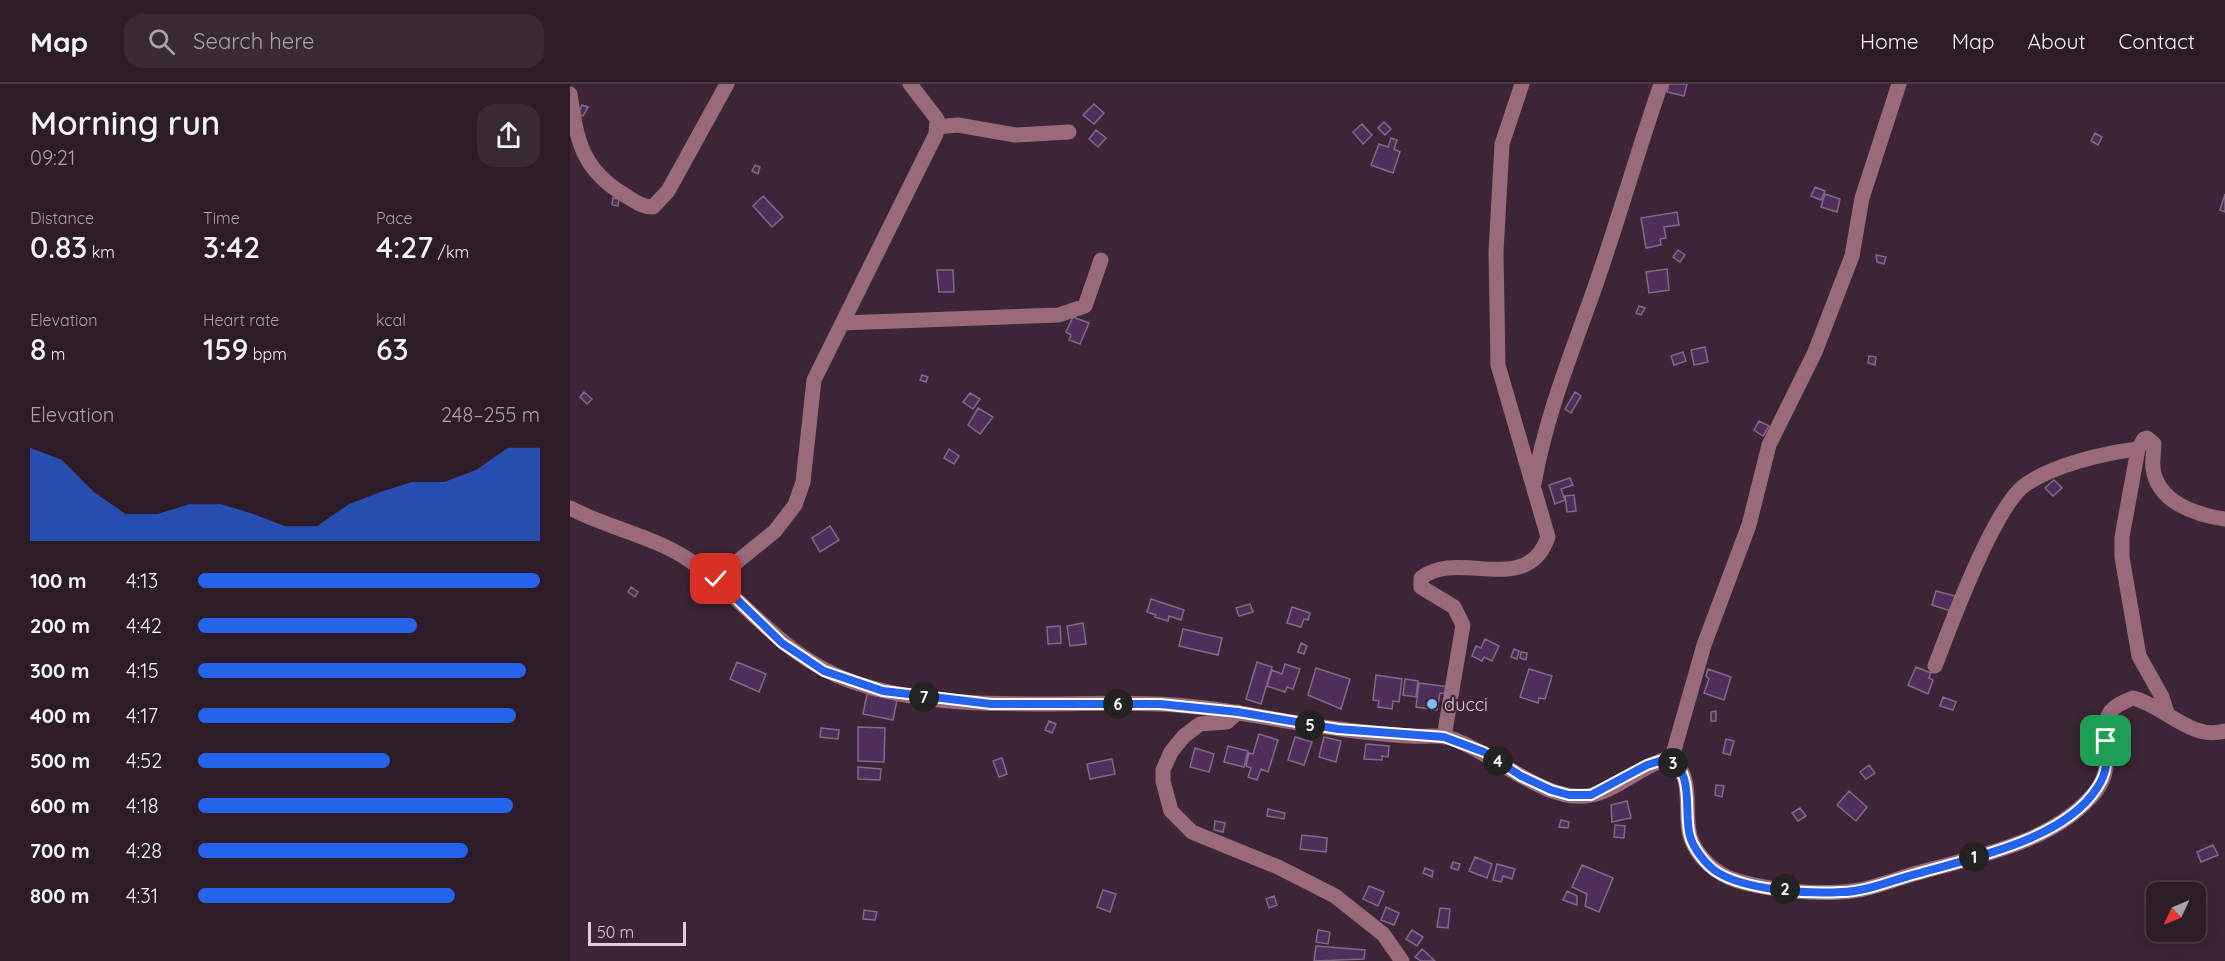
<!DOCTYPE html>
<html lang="en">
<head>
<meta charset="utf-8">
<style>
	:root { --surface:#2d1c28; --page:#392934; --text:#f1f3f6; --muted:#a7a1a8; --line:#483a45; --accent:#2563eb }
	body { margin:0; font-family:Quicksand,sans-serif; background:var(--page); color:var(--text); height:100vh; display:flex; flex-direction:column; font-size:22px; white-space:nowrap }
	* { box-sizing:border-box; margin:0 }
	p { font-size:20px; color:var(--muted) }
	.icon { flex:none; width:33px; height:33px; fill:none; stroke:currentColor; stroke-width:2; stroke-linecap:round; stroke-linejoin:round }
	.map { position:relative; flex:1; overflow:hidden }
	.side { display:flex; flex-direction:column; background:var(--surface); width:570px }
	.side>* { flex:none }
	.needle { width:39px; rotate:226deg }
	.controls { position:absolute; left:1576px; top:798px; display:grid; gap:12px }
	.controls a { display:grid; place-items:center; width:60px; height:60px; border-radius:12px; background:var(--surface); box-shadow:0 3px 15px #0003,0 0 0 2px var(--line); font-size:30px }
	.scale { position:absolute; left:18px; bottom:15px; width:98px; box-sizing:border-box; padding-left:6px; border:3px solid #dfcfda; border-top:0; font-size:16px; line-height:21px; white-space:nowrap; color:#dfcfda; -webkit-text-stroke:4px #3c2536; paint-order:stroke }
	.pin { position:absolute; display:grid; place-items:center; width:51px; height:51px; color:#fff; margin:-26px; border-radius:12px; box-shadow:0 3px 9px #0006 }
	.km { position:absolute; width:30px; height:30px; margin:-15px; border-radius:50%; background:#222; color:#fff; font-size:16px; line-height:30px; text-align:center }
	.round { display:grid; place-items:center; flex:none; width:63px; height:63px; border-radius:18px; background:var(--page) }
	.summary { display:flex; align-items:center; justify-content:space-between; height:102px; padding:0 30px }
	h1 { font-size:33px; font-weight:600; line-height:45px }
	.figures { display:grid; grid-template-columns:repeat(3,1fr); gap:9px; height:102px; padding:6px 30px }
	.figures div { display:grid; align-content:center }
	.figures b { font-size:30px; font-weight:600 }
	.figures small { font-size:16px; font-weight:400 }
	.figures p { font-size:16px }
	.chart { height:168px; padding:12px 30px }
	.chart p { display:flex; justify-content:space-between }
	.chart svg { width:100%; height:108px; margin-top:6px; fill:var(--accent); opacity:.7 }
	ul { padding:0 30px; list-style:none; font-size:20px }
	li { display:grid; grid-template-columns:96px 72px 1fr; align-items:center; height:45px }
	li i { height:15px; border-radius:8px; background:var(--accent) }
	header { display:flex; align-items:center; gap:36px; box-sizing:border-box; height:84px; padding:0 30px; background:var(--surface); border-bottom:2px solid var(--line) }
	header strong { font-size:28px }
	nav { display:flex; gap:33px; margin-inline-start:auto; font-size:21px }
	.search { width:420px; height:54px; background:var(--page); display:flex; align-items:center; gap:15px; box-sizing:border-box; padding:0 21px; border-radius:18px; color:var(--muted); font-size:22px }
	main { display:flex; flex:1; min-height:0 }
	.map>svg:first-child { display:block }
	.building { fill:#502e5b; stroke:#7e6b84; stroke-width:1.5 }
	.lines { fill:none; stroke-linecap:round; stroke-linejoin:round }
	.minor { stroke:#9a6a7b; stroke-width:15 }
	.route-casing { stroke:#fff; stroke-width:12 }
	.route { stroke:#2563eb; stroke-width:8 }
	.poi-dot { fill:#77bff7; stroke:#3c2536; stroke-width:2 }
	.labels { text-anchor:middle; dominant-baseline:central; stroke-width:4.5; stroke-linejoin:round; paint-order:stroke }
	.poi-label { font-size:18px; fill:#dfcfda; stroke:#3c2536; text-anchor:start }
</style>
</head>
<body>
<header>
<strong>Map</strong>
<div class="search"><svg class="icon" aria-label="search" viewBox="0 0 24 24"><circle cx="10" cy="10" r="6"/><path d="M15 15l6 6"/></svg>Search here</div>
<nav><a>Home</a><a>Map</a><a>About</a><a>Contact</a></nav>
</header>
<main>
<section class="side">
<div class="summary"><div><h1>Morning run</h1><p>09:21</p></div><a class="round"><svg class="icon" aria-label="share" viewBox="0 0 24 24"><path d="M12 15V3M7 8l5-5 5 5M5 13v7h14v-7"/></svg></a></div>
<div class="figures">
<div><p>Distance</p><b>0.83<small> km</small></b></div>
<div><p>Time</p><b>3:42</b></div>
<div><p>Pace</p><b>4:27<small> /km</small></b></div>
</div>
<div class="figures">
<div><p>Elevation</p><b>8<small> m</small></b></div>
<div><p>Heart rate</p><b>159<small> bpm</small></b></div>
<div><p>kcal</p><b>63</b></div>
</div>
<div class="chart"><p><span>Elevation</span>248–255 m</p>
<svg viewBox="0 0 160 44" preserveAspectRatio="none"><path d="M0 44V6L10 11L20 24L30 33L40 33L50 29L60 29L70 33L80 38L90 38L100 29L110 24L120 20L130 20L140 15L150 6L160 6V44z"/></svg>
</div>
<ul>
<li><b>100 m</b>4:13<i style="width:100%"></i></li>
<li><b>200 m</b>4:42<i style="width:64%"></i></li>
<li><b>300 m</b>4:15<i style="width:96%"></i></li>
<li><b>400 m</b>4:17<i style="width:93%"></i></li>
<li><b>500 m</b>4:52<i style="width:56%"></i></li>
<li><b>600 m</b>4:18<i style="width:92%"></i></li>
<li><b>700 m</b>4:28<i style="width:79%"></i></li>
<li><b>800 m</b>4:31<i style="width:75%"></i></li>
</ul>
</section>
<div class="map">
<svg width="1655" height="877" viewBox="0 0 1655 877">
	<rect width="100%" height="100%" fill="#3c2536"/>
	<path class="building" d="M1099 0H1117L1114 12 1097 8Z
		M524 20 534 29 524 40 513 31Z
		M12 21 18 23 13 32 8 30Z
		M814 38 821 45 815 51 808 44Z
		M792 40 802 51 793 60 783 48Z
		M526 46 536 54 528 63 519 55Z
		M1525 49 1532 53 1528 61 1521 57Z
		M821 54 827 56 824 65 830 68 823 89 801 81 809 60 818 63Z
		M185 81 190 83 188 90 182 87Z
		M1245 103 1255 107 1251 116 1241 112Z
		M1255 110 1270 115 1267 128 1251 123Z
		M1655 110V128L1650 126Z
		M193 112 213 133 202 143 183 122Z
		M43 114 49 115 48 122 42 121Z
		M1107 128 1109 141 1094 143 1096 154 1090 155 1091 161 1076 164 1071 134Z
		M1108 166 1115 171 1110 178 1103 173Z
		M1306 171 1316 173 1314 180 1307 178Z
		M1097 185 1099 206 1079 209 1076 188Z
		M367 186H383L384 208H369Z
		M1069 222 1075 224 1071 231 1066 229Z
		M503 233 519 239 510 260 499 256 501 251 496 248Z
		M1135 263 1138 278 1124 281 1121 266Z
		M1113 268 1116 277 1104 281 1101 272Z
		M1299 272 1306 273 1305 281 1298 279Z
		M352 291 358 293 356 298 350 296Z
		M14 308 22 315 17 320 10 313Z
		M1005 308 1011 312 1001 329 995 325Z
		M400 309 410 315 403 325 393 318Z
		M408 324 423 333 410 350 398 341Z
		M1189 337 1199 342 1193 352 1184 346Z
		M379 365 389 372 384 380 374 374Z
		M1000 394 1003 401 991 405 995 416 985 420 979 401Z
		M1484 396 1492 404 1483 412 1475 404Z
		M1004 411 1006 427 997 428 995 412Z
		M260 442 269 456 250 468 242 454Z
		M61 503 68 508 65 513 58 508Z
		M1366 507 1385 512 1381 527 1362 521Z
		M581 515 614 526 611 536 599 532 598 537 585 533 586 531 577 528Z
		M680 520 683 528 669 532 666 524Z
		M722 523 740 529 738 536 734 535 731 543 717 539Z
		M513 539 516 560 500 562 497 542Z
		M490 542 491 559 478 560 477 543Z
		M613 545 652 554 648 571 609 562Z
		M915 555 929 562 922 577 914 573 912 577 902 572 906 562 911 564Z
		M731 559 737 562 734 570 728 568Z
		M944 565 949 567 947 575 941 573Z
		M951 568 957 569 956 576 950 574Z
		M167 578 196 590 189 608 160 595Z
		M687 578 702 583 691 620 676 615Z
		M715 580 730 585 723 605 717 603 715 608 697 602 702 586 712 590Z
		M1346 583 1361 589 1359 594 1363 596 1358 610 1338 601Z
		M746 584 780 595 771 625 738 611Z
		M959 585 982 592 975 615 969 614 968 619 950 613Z
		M1138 585 1161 593 1154 616 1134 609 1139 595 1136 592Z
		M806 591 832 595 829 618 823 617 822 625 808 623 809 617 803 616Z
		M835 595 848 597 846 613 833 611Z
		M849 599 879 603 878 610 870 609 867 626 846 623Z
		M297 610 327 616 323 636 293 630Z
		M1373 613 1386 618 1383 626 1370 622Z
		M1146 627V637H1141V628Z
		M479 637 486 640 482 649 475 646Z
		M288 643 315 644 314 678 288 677Z
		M251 644 269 646 268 655 250 653Z
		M689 650 708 656 698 688 691 685 687 696 678 693 681 684 676 682 679 669 683 670Z
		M725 653 742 658 734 681 718 676Z
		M754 653 771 657 766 678 749 673Z
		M1156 655 1164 657 1160 671 1153 669Z
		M796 660 819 662 818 673 812 672V676L794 675Z
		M658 662 678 667 674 683 654 678Z
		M625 664 644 670 639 688 620 683Z
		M432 674 437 690 429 693 423 677Z
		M542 675 545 690 520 695 517 680Z
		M1299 681 1305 689 1296 695 1290 688Z
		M288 683 311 685 310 696 288 695Z
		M1146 701 1154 702 1152 713 1145 711Z
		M1279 707 1297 723 1286 737 1267 721Z
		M1057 717 1061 734 1042 738 1041 721Z
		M1230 724 1236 732 1228 737 1222 729Z
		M698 725 715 729 714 735 697 732Z
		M991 736 999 738 998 744 989 743Z
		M645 737 655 739 653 748 644 746Z
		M1045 741 1055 742 1054 754 1044 753Z
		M732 751 757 754 756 768 730 765Z
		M1643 761 1648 771 1631 778 1627 768Z
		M905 773 922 780 917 794 899 787Z
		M883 778 890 780 888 786 881 784Z
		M927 780 945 785 942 795 933 792 931 798 923 796Z
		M1012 781 1043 794 1029 828 1015 822 1017 810 1002 803Z
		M855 784 863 787 862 793 853 789Z
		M799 802 814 808 808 822 793 815Z
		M533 806 546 810 540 828 527 823Z
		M997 807 1007 812V821L993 816Z
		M704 812 707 821 699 824 696 815Z
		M816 823 829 829 824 841 811 836Z
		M870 824 880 825 878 844 867 843Z
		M294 826 307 828 305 836 293 835Z
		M748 846 760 848 758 860 746 858Z
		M842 846 853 853 847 862 836 855Z
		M746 862 795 866 794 875 744 877Z
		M852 865 865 877H851L845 873Z"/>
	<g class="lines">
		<path class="minor" d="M0 10C7 56 11 84 53 110 63 116 71 123 83 123L98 107 157 0
			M367 43 388 41 445 51 499 48
			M272 239 489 231 515 222 531 176
			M964 400C976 330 1003 266 1026 200 1049 134 1068 66 1091 0
			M0 424C38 444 83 452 119 476 178 517 211 573 283 598 382 631 487 616 588 620 649 622 709 638 770 645 793 648 817 651 840 652 852 653 865 651 876 653 920 664 975 722 1022 711 1048 705 1070 683 1096 675 1127 685 1113 729 1120 752 1127 774 1147 791 1168 797 1199 806 1240 810 1272 808 1297 807 1323 796 1347 789 1407 772 1485 759 1526 707 1547 679 1528 658 1538 632 1542 622 1554 618 1563 614 1595 622 1621 657 1655 647
			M146 495 205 447 225 421 233 398 244 296 366 50 367 35 340 0
			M1365 582C1380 543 1424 423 1455 401 1483 381 1534 369 1568 365
			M668 628 657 638 630 640 614 652 601 668 593 686V697L601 727 622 748 708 783 765 812 813 850 832 877
			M1597 629 1592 613 1569 572 1552 473V453L1568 365 1574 355 1577 354 1584 360C1584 368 1582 376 1583 384 1587 418 1626 431 1655 435
			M874 653 893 541 884 523 851 503V494C888 464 957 514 978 453L928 281 926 168 932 60 952 0
			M1101 677 1134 561 1179 441 1199 361 1245 268 1282 172 1292 114 1329 0"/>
	</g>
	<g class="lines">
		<defs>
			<path id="route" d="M146 495 212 559 254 587 313 607 421 620H590L668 628 768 645 874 653 914 668 951 692 981 706 999 711H1021L1077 681 1096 675C1126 685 1113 729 1120 752 1123 764 1136 781 1147 788 1175 806 1238 810 1271 808 1296 808 1322 796 1346 790 1401 774 1494 756 1527 704 1538 688 1537 675 1536 657"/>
		</defs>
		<use href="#route" class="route-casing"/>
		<use href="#route" class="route"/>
	</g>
	<circle class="poi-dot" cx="862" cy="620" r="6"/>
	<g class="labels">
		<g class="poi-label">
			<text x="874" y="620">ducci</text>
		</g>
	</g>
</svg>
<div class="controls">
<a><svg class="needle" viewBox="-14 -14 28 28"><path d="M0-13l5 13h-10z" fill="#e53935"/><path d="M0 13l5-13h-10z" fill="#a7a1a8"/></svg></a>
</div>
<div class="scale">50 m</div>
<div class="pin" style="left:1536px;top:657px;background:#1e9e55"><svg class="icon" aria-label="arrive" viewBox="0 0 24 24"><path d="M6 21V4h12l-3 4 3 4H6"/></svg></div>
<div class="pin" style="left:146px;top:495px;background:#d93025"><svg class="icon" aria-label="check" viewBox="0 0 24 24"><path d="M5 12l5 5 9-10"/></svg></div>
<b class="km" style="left:1404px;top:773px">1</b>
<b class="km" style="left:1215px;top:805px">2</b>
<b class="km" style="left:1103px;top:679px">3</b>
<b class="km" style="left:928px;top:677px">4</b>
<b class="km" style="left:740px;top:641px">5</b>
<b class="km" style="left:548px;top:620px">6</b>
<b class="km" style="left:354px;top:613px">7</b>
</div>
</main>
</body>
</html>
